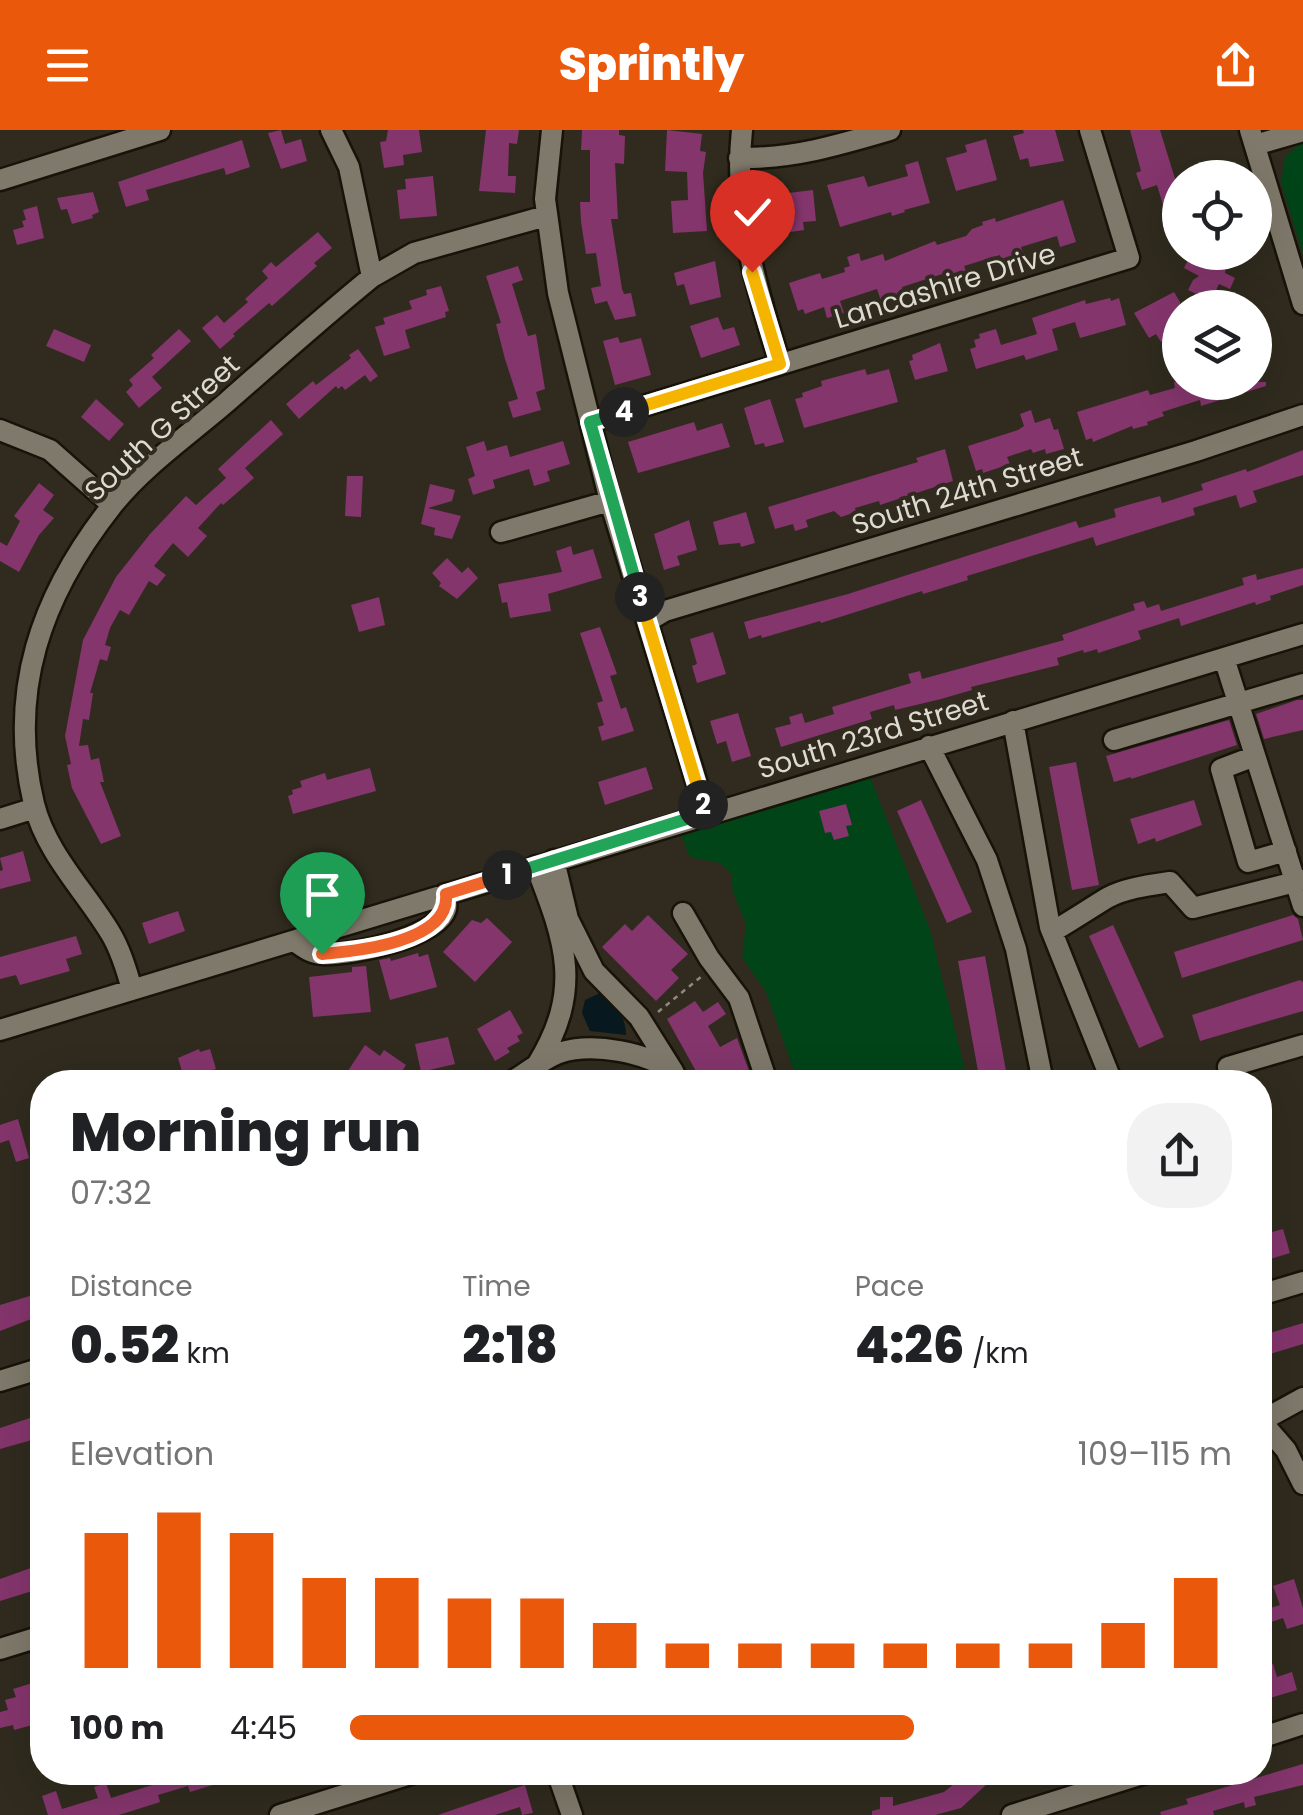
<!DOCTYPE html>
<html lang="en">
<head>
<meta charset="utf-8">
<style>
	:root { --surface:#fff; --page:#f2f2f2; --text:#202124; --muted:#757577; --accent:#ea580c }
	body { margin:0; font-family:Poppins,sans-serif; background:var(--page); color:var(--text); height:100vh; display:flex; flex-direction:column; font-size:38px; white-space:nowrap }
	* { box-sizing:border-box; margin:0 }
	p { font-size:32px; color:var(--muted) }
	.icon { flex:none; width:55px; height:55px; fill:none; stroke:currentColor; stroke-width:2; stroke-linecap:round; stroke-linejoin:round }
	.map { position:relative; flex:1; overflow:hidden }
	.details { position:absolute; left:30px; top:940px; width:1242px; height:715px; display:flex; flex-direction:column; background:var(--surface); border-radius:40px; box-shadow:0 10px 40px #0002 }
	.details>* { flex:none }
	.controls { position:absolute; left:1162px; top:30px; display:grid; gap:20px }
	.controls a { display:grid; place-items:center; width:110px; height:110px; border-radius:50%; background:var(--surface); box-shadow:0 10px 40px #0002; font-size:50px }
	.pin { position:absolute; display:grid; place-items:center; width:85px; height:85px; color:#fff; margin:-102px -42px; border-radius:50% 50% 50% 0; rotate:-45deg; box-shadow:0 0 10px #0007 }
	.pin .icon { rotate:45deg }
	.km { position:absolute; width:50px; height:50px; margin:-25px; border-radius:50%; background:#222; color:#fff; font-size:28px; line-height:50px; text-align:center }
	.round { display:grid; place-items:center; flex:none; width:105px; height:105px; border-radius:40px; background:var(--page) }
	.headline { display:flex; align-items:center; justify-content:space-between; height:170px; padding:0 40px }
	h1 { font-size:55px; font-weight:800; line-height:75px }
	.stats { display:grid; grid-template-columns:repeat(3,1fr); gap:15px; height:170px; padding:10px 40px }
	.stats div { display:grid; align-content:center }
	.stats b { font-size:50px; font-weight:800 }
	.stats small { font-size:28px; font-weight:400 }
	.stats p { font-size:28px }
	.chart { height:280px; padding:20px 40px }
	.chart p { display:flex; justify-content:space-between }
	.chart svg { width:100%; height:180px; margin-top:10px; stroke:var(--accent); stroke-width:6 }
	ul { padding:0 40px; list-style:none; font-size:32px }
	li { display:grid; grid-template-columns:160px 120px 1fr; align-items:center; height:75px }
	li i { height:25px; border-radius:12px; background:var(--accent) }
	header { display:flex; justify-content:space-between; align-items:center; height:130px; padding:0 40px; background:var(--accent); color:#fff; font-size:45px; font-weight:800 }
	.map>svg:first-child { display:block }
	.green { fill:#004418 }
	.water { fill:#07181e }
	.building { fill:#84356c }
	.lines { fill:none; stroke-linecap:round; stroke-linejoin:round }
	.minor-casing { stroke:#181308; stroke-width:25 }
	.path { stroke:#8d897f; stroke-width:2.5; stroke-dasharray:5 5; stroke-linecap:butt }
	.minor { stroke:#7f796b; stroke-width:20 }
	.split-1-casing { stroke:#fff; stroke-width:20 }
	.split-2-casing { stroke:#fff; stroke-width:20 }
	.split-3-casing { stroke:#fff; stroke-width:20 }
	.split-4-casing { stroke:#fff; stroke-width:20 }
	.split-5-casing { stroke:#fff; stroke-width:20 }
	.split-1 { stroke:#f0652b; stroke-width:12 }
	.split-2 { stroke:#22a559; stroke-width:12 }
	.split-3 { stroke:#f5b400; stroke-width:12 }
	.split-4 { stroke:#22a559; stroke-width:12 }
	.split-5 { stroke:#f5b400; stroke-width:12 }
	.labels { text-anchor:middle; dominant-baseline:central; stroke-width:8; stroke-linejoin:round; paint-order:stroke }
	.street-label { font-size:28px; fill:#dddad2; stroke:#302b1e }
</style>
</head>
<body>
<header><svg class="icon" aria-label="menu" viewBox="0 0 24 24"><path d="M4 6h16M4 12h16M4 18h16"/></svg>Sprintly<svg class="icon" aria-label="share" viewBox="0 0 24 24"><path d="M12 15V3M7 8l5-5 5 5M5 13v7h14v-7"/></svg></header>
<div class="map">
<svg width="1303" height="1685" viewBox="0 0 1303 1685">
	<rect width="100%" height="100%" fill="#302b1e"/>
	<path class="green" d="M1303 11V125L1281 52 1285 27Z
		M869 644 930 800 968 952H798L766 862 742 827 746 794 733 762 731 743 720 733 690 727 681 706 686 698Z"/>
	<path class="water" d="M600 863C614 874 626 885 626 905L590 901 582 883 585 870Z"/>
	<path class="building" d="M281 0 285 14 301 9 307 31 281 39 268 3Z
		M388 0H419L422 22 403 25 404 35 384 38 380 12 386 11Z
		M486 0H519L517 14 509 13 508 46H516L515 63 479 61Z
		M582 0H619V5L625 6 624 34 615 33 618 89H611L622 159 624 164 631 163 636 186 615 190 607 171 595 174 591 158 601 156 596 123 586 124 581 92 580 72H590V20H581Z
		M667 0 702 4 700 21 706 22 703 43 707 101 673 103 671 71 688 70 687 42 665 41Z
		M1023 0H1055L1064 31 1030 37 1028 28 1020 30 1013 6 1024 3Z
		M1130 0H1160L1180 65V122H1177L1157 55 1142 60 1136 43 1141 41Z
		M986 9 997 50 956 61 946 28 967 22 965 15Z
		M242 10 250 37 226 45 224 38 146 60 149 70 126 77 118 52Z
		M918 31 930 73 904 80 905 82 892 86 891 82 840 97 827 55 864 46 868 57 908 46 905 35Z
		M433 46 437 86 400 89 397 60 406 59 405 49Z
		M813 60 816 91 803 92 804 100 784 103 781 80 773 81 772 65Z
		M93 62 99 82 92 85 93 88 72 94 67 79 61 80 57 68Z
		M1063 70 1076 112 1060 117 1057 106 1021 117 1024 126 1002 133 1000 125 964 136 967 144 944 151 942 144 902 157 904 164 881 171 877 159 840 171 844 183 827 188 824 177 805 184 803 179 798 181 789 153 820 143 822 149 845 142 844 138 850 136 847 127 859 123 861 131 883 124 885 131 935 111 937 115 966 106 972 99 983 95 982 92 995 88 996 92Z
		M37 76 44 108 17 115 13 100 24 97 22 91 26 90 23 80Z
		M318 102 332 118 314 133 317 136 272 176 269 173 233 204 235 206 220 219 202 198 217 185 224 193 248 172 245 169 268 148 262 141 271 132 276 137Z
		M1192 122H1200L1226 135 1225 143 1235 148 1230 159 1219 154 1211 171 1188 160 1193 150 1199 146 1184 138Z
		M715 131 721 167 690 175 684 154 677 156 674 143Z
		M518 136 523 150 512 154 528 206 536 204 545 259 536 262 541 280 513 288 508 272 518 269 505 229 496 194 501 193 486 146Z
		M441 156 449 181 445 182 446 187 405 200 410 218 384 226 375 197 385 194 383 188 412 179 409 171 427 165 426 160Z
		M1174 162 1180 172V188L1167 196 1173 205 1161 212 1156 204 1149 208 1134 183Z
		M1110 168 1111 171 1119 168 1126 195 1080 208 1075 192 1052 199 1058 220 1026 230 1024 225 976 239 970 219 976 217 974 210 980 208 979 204 996 199 1001 215 1037 204 1032 188 1085 170 1086 174Z
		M718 187 723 200 734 197 740 215 701 228 690 196Z
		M54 199 91 215 84 232 46 216Z
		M179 199 191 211 152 247 162 258 139 278 126 262 133 255 129 250 154 228 151 225Z
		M618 207 620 213 641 208 651 245 615 255 603 211Z
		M940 213 948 241 915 250 909 231 913 230 912 225Z
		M358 219 378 246 370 252 365 245 345 260 342 256 338 259 336 256 299 289 286 274 313 251 316 255 351 228 349 225Z
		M865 239 867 245 889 239 898 272 804 298 795 269 803 267 802 263 822 256 821 251Z
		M1174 252H1266V256L1201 276 1200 270 1162 282 1164 286 1147 292 1148 295 1133 299 1132 296 1093 312 1092 308 1086 310 1077 282 1148 260 1150 265 1175 258Z
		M96 269 124 294 109 311 81 287Z
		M770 269 784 312 765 317 764 313 755 315 744 278Z
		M1031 280 1035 293 1050 288 1054 300 1058 299 1064 319 1046 324 1045 319 1033 323 1031 319 1007 327 1010 334 983 343 982 339 976 341 968 316 1018 300 1024 296 1020 284Z
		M271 290 283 304 245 338 254 348 223 375 221 373 198 398 207 406 188 427 173 413 154 436 166 445 157 456 149 451 129 485 120 480 110 498 105 515 111 517 107 531 100 529 90 563H93L89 590 83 589 79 616 88 615 91 630 99 628 104 652H100L121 706 101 714 72 658 67 635 71 634 65 606 83 510 116 447 150 404 186 366 196 375 226 348 218 339Z
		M694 292 697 301 722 293 730 317 638 343 628 312Z
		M484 311 487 321 507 315 510 327 563 311 570 334 547 341 550 351 534 356 529 339 493 350 495 358 473 365 468 349 475 346 466 317Z
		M945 319 953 351 880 375 879 371 855 378 856 382 841 387 834 381 806 390 808 397 795 401 793 394 775 399 768 377 918 332 916 328Z
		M1303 320V345L1253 361 1257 372 1240 378 1236 365 1193 378 1195 385 1096 416 1093 407 967 446 968 450 923 464 922 461 821 493 820 491 762 508 761 505 749 509 744 492 848 464 1076 391 1079 398 1116 387 1114 379 1131 374 1160 366 1162 373 1203 360 1201 354 1246 339 1247 342Z
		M347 346H363L361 387 345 386Z
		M39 353 54 365 43 380 54 388 39 405 19 442 0 431V412L7 416 20 391 14 386Z
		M430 354 455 360 452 371 428 378 461 386 452 409 434 405 435 398 421 394Z
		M746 382 755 413 741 417 740 413 719 415 713 392Z
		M689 390 697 420 677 426 680 435 664 440 654 404Z
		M571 416 573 425 593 419 602 448 548 464 551 481 510 488 507 472 502 473 498 454 562 442 556 421Z
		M447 428 462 443 468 437 478 448 457 469 439 456 441 453 432 443Z
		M1303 438V455L1270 466 1271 470 1256 475 1255 472 1181 496 1179 488 1138 501 1141 509 1126 514 1098 523 1097 519 1084 523 1083 520 1057 528 1059 535 971 557 972 560 941 569 895 580 894 575 870 582 872 589 781 617 775 598 791 594 789 587 802 583 805 593 834 584 832 577 911 553 908 544 920 541 922 549 1064 510 1062 505 1135 480 1133 474 1144 471 1147 478 1159 474 1161 481 1244 455 1242 448 1256 444 1257 450Z
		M379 467 385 495 359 502 351 475Z
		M600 497 617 544 610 546 621 579 626 577 634 601 602 611 598 597 604 595 597 573 603 571 580 503Z
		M713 502 726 544 697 553 692 536 697 534 690 509Z
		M1297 570H1303V600L1264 609 1256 584Z
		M738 583 751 626 732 632 726 611 717 614 710 591Z
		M1229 590 1237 615 1131 649V647L1114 652 1106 626Z
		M1076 632 1099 755 1072 760 1049 637Z
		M646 637 653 659 605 675 598 652Z
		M370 638 376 661 293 684 288 666 293 664 292 660 302 657 300 651 325 643 327 650Z
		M921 670 972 782 947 793 897 681Z
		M1194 670 1202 695 1156 712 1155 708 1138 714 1130 689Z
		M846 674 852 695 846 696 849 706 834 710 831 702 825 703 819 681Z
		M23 721 31 751 0 759V741L3 740 0 728Z
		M178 781 185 801 149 814 142 793Z
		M648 785 688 824 671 840 679 848 656 871 602 817 625 794 632 801Z
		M1293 785 1298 789 1303 810 1182 848 1174 822Z
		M487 788 512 812 475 852 443 822 472 790 481 793Z
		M1113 795 1164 907 1139 918 1089 806Z
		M76 806 82 824 66 829 70 841 20 855 16 845 0 849V827Z
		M418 823 419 827 428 824 437 857 390 870 379 830 390 828 391 831Z
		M985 826 1008 952H980L958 831Z
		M366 836 371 882 313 887 309 847 352 842V837Z
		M1300 850 1303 852V881L1200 911 1192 885Z
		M695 871 703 882 718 872 726 884 708 896 720 917 737 908 753 952H702L667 889Z
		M510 880 523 903 517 906 520 911 507 918 510 922 495 931 477 899Z
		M448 907 455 934 421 942 415 914Z
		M365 915 380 926 384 920 406 935 395 952H351L344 947Z
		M199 919 200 922 210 919 216 939 184 948 178 928Z
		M18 989 29 1028 16 1032 9 1010 0 1013V995Z
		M1283 1099 1290 1123 1260 1132V1105Z
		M33 1165 39 1186 0 1201V1175Z
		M1303 1193V1214L1260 1227V1206Z
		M39 1285 42 1333H39L32 1310 0 1319V1298Z
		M42 1434V1458L0 1471V1449Z
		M1294 1449 1303 1478V1494L1287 1499 1283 1488 1271 1492 1268 1479 1280 1475 1273 1456Z
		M1273 1534 1277 1547 1292 1542 1297 1560 1260 1571V1538Z
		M42 1550V1572L33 1575 32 1580 36 1594 14 1600 13 1595 0 1598V1582L8 1580 5 1570 16 1567 13 1559Z
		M1303 1634V1655L1254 1667 1256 1675 1245 1678 1244 1672 1213 1681 1214 1685H1161L1160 1682 1188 1674 1186 1669Z
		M180 1642H245V1645L190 1662 188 1656 158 1665 160 1672 119 1685H48L42 1666 56 1661 62 1679 98 1668 94 1657 106 1653 111 1668 162 1652 161 1648Z
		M969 1642H1000L961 1678 935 1685H872V1681L880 1679V1667H893V1676L944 1662Z
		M525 1655 533 1683 522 1685 520 1677 495 1685H438Z"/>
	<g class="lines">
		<defs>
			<path id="minor" d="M331 0 349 37 372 147
				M552 0 545 69 558 163 610 371 706 683
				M742 0C733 83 756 156 780 234
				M1250 0 1303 174
				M1255 15 1303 1
				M739 28C792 29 839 15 890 0
				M0 50 160 0
				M591 292 1129 128 1090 0
				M0 300 50 320 112 375
				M501 402 610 371
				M648 491 665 481 1196 321 1303 285
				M1224 528 1303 776
				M1013 591 1050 797 1112 952
				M1114 610 1303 554
				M929 616 987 730 1016 819 1043 952
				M1255 626 1221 639 1248 732 1286 721
				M0 689 35 678
				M554 730 568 789 594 841 639 887 673 941
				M536 736C566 813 583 860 537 935
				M683 783 709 828 739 868 767 952
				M1052 802C1071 791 1089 779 1107 768 1125 758 1150 755 1170 752L1193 778 1303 750
				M294 811C303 817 311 824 322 824 349 826 437 808 446 779 447 775 446 769 445 764
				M132 860C127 841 121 821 111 804 86 762 46 723 34 674 7 562 41 466 111 377 142 337 190 304 228 271 276 229 323 187 372 147L414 123 546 86
				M0 900 1303 504
				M1228 937 1303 915
				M511 952C527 943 541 930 559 923 593 912 647 922 674 943
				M1260 1165 1303 1152
				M0 1251 42 1238
				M1260 1290 1286 1320 1303 1354
				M1261 1291 1303 1268
				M0 1519 42 1506
				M1260 1608 1303 1594
				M557 1642 572 1685
				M280 1685 417 1642
				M1012 1685 1149 1642"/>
		</defs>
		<use href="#minor" class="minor-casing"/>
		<path class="path" d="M658 882 702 846"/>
		<use href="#minor" class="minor"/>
	</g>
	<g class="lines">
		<defs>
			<path id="split-1" d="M322 824C357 821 451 812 446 764L507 745"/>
			<path id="split-2" d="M507 745 706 683 703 675"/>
			<path id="split-3" d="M640 467 703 675"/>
			<path id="split-4" d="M624 282 590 292 640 467"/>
			<path id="split-5" d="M624 282 780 234 752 142"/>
		</defs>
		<use href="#split-1" class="split-1-casing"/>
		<use href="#split-2" class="split-2-casing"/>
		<use href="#split-3" class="split-3-casing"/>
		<use href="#split-4" class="split-4-casing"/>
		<use href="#split-5" class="split-5-casing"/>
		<use href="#split-1" class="split-1"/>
		<use href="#split-2" class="split-2"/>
		<use href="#split-3" class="split-3"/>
		<use href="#split-4" class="split-4"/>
		<use href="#split-5" class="split-5"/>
	</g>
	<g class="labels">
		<g class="street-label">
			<text transform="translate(945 156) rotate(-17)">Lancashire Drive</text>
			<text transform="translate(162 298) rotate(-43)">South G Street</text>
			<text transform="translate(967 361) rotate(-17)">South 24th Street</text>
			<text transform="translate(873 605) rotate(-17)">South 23rd Street</text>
		</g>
	</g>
</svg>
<div class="controls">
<a><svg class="icon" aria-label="locate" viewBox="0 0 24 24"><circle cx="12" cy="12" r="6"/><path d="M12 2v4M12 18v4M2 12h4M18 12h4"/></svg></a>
<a><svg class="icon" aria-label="layers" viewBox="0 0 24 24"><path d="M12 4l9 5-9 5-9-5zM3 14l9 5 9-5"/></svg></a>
</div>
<div class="pin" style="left:322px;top:824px;background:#1e9e55"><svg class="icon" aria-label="arrive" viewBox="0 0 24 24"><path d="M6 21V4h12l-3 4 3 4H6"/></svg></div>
<div class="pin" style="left:752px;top:142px;background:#d93025"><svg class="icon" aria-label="check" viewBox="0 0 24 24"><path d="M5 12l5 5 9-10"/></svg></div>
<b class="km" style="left:507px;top:745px">1</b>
<b class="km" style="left:703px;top:675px">2</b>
<b class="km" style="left:640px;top:467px">3</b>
<b class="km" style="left:624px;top:282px">4</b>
<section class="details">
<div class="headline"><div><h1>Morning run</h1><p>07:32</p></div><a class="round"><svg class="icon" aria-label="share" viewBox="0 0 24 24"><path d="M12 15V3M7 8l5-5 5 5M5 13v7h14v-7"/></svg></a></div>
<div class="stats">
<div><p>Distance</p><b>0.52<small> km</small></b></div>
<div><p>Time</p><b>2:18</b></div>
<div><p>Pace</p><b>4:26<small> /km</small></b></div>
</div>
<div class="chart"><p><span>Elevation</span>109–115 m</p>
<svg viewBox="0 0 160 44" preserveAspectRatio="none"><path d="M5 44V11M15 44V6M25 44V11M35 44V22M45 44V22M55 44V27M65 44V27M75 44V33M85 44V38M95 44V38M105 44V38M115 44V38M125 44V38M135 44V38M145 44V33M155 44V22"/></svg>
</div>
<ul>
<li><b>100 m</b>4:45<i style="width:64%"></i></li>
</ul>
</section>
</div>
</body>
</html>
